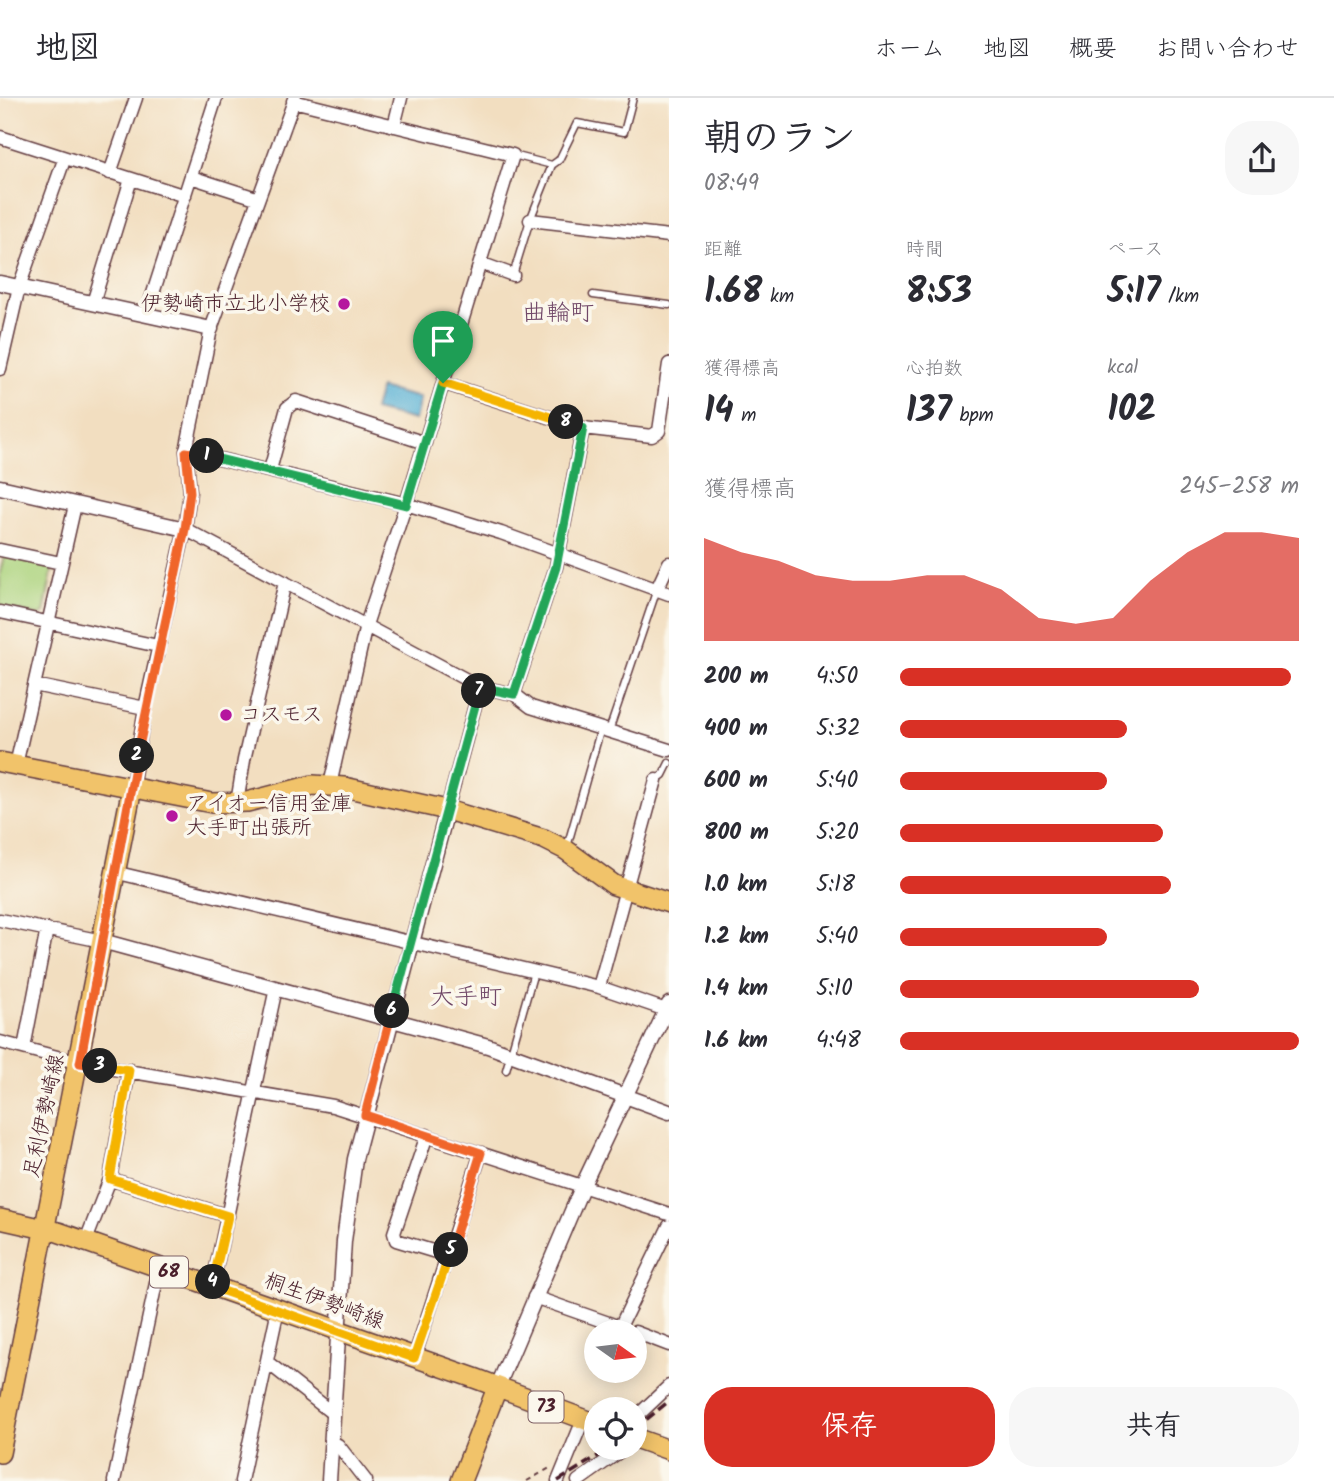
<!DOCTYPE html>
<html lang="ja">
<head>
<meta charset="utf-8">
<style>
	:root { --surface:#fff; --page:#f7f7f7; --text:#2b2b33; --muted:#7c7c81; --line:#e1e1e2; --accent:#d93025 }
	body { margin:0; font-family:Kalam,"Klee One",sans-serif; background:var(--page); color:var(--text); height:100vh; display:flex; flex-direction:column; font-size:26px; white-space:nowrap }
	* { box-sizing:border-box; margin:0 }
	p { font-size:23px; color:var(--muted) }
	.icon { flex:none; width:38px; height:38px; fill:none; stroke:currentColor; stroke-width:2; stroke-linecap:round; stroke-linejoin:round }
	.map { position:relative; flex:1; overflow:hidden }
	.sheet { display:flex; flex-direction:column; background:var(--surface); width:665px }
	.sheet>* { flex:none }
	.needle { width:46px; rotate:104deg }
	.buttons { position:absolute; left:584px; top:1222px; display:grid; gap:14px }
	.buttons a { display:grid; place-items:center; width:63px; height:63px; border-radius:50%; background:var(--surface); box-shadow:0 4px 18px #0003; font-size:35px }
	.pin { position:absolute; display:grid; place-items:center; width:60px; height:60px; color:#fff; margin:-72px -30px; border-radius:50% 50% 50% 0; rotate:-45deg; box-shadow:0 0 7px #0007 }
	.pin .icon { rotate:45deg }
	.km { position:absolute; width:35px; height:35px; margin:-18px; border-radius:50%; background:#222; color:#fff; font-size:19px; line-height:35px; text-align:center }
	.round { display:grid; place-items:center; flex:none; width:74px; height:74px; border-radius:28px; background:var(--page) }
	.head { display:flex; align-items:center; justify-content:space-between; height:119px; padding:0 35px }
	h1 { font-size:38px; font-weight:700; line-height:52px }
	.figures { display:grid; grid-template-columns:repeat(3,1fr); gap:10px; height:119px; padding:7px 35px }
	.figures div { display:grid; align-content:center }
	.figures b { font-size:35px; font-weight:700 }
	.figures small { font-size:19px; font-weight:400 }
	.figures p { font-size:19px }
	.chart { height:196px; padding:14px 35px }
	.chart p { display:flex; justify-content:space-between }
	.chart svg { width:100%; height:126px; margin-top:7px; fill:var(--accent); opacity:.7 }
	.cta { display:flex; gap:14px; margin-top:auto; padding:14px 35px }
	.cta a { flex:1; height:80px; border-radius:28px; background:var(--accent); color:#fff; font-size:28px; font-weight:700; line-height:80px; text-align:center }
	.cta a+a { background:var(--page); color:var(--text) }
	ul { padding:0 35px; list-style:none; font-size:23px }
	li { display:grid; grid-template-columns:112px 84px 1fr; align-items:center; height:52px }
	li i { height:18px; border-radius:9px; background:var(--accent) }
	header { display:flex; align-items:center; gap:42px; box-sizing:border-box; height:98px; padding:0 35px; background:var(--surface); border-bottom:2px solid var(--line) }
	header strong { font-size:33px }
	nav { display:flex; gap:38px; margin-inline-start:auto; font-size:24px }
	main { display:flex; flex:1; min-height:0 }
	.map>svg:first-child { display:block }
	.green { fill:#abd37d; stroke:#7a7954; stroke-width:2 }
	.water { fill:#58b1d5; stroke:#516880; stroke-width:2 }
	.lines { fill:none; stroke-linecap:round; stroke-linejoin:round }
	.service-casing { stroke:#633c41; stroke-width:9 }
	.minor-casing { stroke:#633c41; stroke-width:15 }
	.tertiary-casing { stroke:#633c41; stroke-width:17 }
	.primary-casing { stroke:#633c41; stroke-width:22 }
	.path { stroke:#633c41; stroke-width:2; stroke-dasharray:5 5; stroke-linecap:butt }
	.service { stroke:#fff; stroke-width:6 }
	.minor { stroke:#fff; stroke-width:12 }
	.tertiary { stroke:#fff; stroke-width:14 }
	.primary { stroke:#f1c36a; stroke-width:19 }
	.rail { stroke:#4a1f2b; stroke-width:3.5; stroke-dasharray:10 5; stroke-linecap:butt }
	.split-1-casing { stroke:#fff; stroke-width:14 }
	.split-2-casing { stroke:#fff; stroke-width:14 }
	.split-3-casing { stroke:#fff; stroke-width:14 }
	.split-4-casing { stroke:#fff; stroke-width:14 }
	.split-5-casing { stroke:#fff; stroke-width:14 }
	.split-6-casing { stroke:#fff; stroke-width:14 }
	.split-7-casing { stroke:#fff; stroke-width:14 }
	.split-8-casing { stroke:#fff; stroke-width:14 }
	.split-9-casing { stroke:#fff; stroke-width:14 }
	.split-1 { stroke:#22a559; stroke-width:9 }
	.split-2 { stroke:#f0652b; stroke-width:9 }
	.split-3 { stroke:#f0652b; stroke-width:9 }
	.split-4 { stroke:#f5b400; stroke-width:9 }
	.split-5 { stroke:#f5b400; stroke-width:9 }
	.split-6 { stroke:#f0652b; stroke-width:9 }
	.split-7 { stroke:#22a559; stroke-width:9 }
	.split-8 { stroke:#22a559; stroke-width:9 }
	.split-9 { stroke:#f5b400; stroke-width:9 }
	.poi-dot { fill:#b5179e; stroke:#fbf7ec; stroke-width:2.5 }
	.labels { text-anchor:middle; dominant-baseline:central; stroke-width:7; stroke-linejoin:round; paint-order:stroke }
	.shield { fill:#fbf7ec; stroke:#7f6065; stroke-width:2 }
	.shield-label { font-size:19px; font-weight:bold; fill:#4a1f2b }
	.poi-label { font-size:21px; fill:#4a1f2b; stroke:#fbf7ec; text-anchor:start }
	.street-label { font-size:21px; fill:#4a1f2b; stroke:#fbf7ec }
	.quarter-label { font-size:24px; fill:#714868; stroke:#fbf7ec }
</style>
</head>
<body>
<header>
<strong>地図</strong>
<nav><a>ホーム</a><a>地図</a><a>概要</a><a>お問い合わせ</a></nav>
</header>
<main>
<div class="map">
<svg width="669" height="1383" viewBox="0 0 669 1383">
	<rect width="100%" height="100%" fill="#fbf7ec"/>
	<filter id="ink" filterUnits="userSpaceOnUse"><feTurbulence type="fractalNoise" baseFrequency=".0143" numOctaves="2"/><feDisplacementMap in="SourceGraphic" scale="14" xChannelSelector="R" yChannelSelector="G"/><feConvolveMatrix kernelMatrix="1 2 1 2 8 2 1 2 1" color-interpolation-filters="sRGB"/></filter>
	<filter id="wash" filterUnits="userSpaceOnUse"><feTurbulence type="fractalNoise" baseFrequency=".00686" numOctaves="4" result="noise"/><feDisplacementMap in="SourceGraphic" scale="28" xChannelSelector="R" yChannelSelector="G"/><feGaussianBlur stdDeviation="1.57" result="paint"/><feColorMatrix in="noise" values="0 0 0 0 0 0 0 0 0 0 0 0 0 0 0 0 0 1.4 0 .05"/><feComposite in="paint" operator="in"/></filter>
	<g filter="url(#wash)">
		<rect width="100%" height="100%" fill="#f2dec0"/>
		<path class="green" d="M4 457 53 468 44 515 39 518 0 509V475Z"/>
		<path class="water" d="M380 290 420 300 415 322 374 312Z"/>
	</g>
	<g filter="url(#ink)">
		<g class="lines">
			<defs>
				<path id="service" d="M513 57 552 67 559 62 577 25 624 34 633 0
					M513 177 530 122 552 67
					M593 197 669 207
					M609 633 657 491
					M656 682 663 677 669 665
					M567 749 601 630
					M506 972 534 874"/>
				<path id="minor" d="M293 3 513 57 406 406 366 527 330 687
					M394 28 401 0
					M0 39 185 98
					M110 75 136 0
					M191 79 256 100
					M530 122 669 138
					M480 165 513 177
					M93 205 131 81
					M146 217 216 0
					M0 271 19 189 64 62
					M443 285 583 330 652 338 659 333 669 266
					M186 353 406 406 501 435 669 496
					M270 372 287 310 296 303 425 345
					M185 431 480 589 514 596 531 609 669 652
					M0 452 61 465
					M657 491 669 465
					M0 514 158 548
					M34 587 145 610
					M514 596 556 469 583 330
					M16 667 75 407
					M132 690 145 610 185 431 190 394 186 353 211 231 295 0
					M237 705 244 662 285 484
					M447 712 480 589
					M114 774 599 889 666 912
					M0 822 102 843
					M599 889 656 682
					M0 944 80 965 333 1008 669 1116
					M24 950 47 831
					M427 1037 394 1135 396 1142 449 1158
					M110 1081 228 1118
					M85 1145 110 1081 129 972
					M212 1189 276 890
					M534 1199 620 1229 669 1128
					M635 1234 669 1247
					M414 1260 481 1055
					M267 1264 332 1315
					M635 1320 669 1288
					M332 1344 338 1347 366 1383
					M114 1383 159 1171
					M241 1383 278 1211
					M558 1383 583 1322
					M578 1383 626 1349"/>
				<path id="tertiary" d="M0 185 211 231
					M0 389 185 431
					M102 843 488 948 669 1014
					M497 1290 583 1087 669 906
					M329 1383 344 1143 355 1061 447 712"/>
				<path id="primary" d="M0 664 212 705 247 704 313 687 344 689 447 712 544 741 566 752 614 787 669 805
					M0 1121 58 1134 477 1281 597 1326
					M635 1340 669 1352
					M0 1355 132 690
					M461 1383 497 1290"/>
			</defs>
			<use href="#service" class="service-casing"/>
			<use href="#minor" class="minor-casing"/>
			<use href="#tertiary" class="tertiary-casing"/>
			<use href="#primary" class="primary-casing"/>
			<path class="path" d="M527 1383 550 1370"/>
			<use href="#service" class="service"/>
			<use href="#minor" class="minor"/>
			<use href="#tertiary" class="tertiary"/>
			<use href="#primary" class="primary"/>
			<path class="rail" d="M635 1331 669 1303
				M558 1383 612 1349"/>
		</g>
	</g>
	<g class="lines" filter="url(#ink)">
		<defs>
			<path id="split-1" d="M207 358 406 407 443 285"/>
			<path id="split-2" d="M137 658 185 431 190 394 186 354 207 358"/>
			<path id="split-3" d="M100 968 80 965 137 658"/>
			<path id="split-4" d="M100 968 129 972 110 1081 228 1118 213 1184"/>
			<path id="split-5" d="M213 1184 212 1189 414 1260 451 1152"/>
			<path id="split-6" d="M392 913 365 1017 481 1055 451 1152"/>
			<path id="split-7" d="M392 913 479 593"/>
			<path id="split-8" d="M479 593 480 589 514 596 556 469 583 330 566 324"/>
			<path id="split-9" d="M443 285 566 324"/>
		</defs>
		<use href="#split-1" class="split-1-casing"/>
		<use href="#split-2" class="split-2-casing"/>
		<use href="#split-3" class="split-3-casing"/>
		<use href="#split-4" class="split-4-casing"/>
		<use href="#split-5" class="split-5-casing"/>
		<use href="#split-6" class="split-6-casing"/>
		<use href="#split-7" class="split-7-casing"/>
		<use href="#split-8" class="split-8-casing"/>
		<use href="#split-9" class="split-9-casing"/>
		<use href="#split-1" class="split-1"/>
		<use href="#split-2" class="split-2"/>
		<use href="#split-3" class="split-3"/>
		<use href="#split-4" class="split-4"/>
		<use href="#split-5" class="split-5"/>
		<use href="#split-6" class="split-6"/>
		<use href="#split-7" class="split-7"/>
		<use href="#split-8" class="split-8"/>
		<use href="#split-9" class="split-9"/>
	</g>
	<g class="poi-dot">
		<circle cx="344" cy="206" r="7"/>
		<circle cx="226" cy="617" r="7"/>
		<circle cx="172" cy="718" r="7"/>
	</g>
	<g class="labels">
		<g class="shield">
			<rect x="150" y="1158.5" width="38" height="31" rx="5"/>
			<rect x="528.5" y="1293.5" width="35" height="31" rx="5"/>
		</g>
		<g class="shield-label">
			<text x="169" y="1174">68</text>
			<text x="546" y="1309">73</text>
		</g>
		<g class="poi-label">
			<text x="330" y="206" text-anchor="end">伊勢崎市立北小学校</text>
			<text x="240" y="617">コスモス</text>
			<text x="186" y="706">アイオー信用金庫<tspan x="186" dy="24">大手町出張所</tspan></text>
		</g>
		<g class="street-label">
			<text transform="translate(45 1018) rotate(-78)">足利伊勢崎線</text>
			<text transform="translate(324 1204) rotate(20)">桐生伊勢崎線</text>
		</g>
		<g class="quarter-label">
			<text x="558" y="215">曲輪町</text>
			<text x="466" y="899">大手町</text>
		</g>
	</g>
</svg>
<div class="buttons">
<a><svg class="needle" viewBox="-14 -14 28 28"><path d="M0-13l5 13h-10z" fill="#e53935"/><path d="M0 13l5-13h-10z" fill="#7c7c81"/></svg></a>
<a><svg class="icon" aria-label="locate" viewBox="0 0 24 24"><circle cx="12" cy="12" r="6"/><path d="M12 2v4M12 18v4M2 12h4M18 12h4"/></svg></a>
</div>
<div class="pin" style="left:443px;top:285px;background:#1e9e55"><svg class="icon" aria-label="arrive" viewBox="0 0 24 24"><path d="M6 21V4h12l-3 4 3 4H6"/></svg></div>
<b class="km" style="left:207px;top:358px">1</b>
<b class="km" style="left:137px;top:658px">2</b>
<b class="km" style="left:100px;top:968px">3</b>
<b class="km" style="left:213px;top:1184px">4</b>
<b class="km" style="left:451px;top:1152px">5</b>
<b class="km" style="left:392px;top:913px">6</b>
<b class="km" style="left:479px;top:593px">7</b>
<b class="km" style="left:566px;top:324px">8</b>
</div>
<section class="sheet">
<div class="head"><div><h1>朝のラン</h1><p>08:49</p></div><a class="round"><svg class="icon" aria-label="share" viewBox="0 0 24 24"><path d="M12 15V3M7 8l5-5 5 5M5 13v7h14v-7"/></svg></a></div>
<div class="figures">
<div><p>距離</p><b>1.68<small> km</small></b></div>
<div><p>時間</p><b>8:53</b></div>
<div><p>ペース</p><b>5:17<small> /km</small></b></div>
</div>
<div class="figures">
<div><p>獲得標高</p><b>14<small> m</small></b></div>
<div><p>心拍数</p><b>137<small> bpm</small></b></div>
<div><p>kcal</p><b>102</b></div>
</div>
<div class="chart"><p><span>獲得標高</span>245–258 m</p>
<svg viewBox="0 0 160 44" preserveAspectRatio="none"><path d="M0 44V8L10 13L20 16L30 21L40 23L50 23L60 21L70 21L80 26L90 36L100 38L110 36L120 23L130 13L140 6L150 6L160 8V44z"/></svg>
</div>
<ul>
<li><b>200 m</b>4:50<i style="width:98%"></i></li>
<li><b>400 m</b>5:32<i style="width:57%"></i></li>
<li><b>600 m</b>5:40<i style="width:52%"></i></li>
<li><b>800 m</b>5:20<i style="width:66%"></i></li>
<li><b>1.0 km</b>5:18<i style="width:68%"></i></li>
<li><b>1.2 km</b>5:40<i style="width:52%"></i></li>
<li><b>1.4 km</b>5:10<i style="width:75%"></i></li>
<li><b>1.6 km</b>4:48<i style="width:100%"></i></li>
</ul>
<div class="cta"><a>保存</a><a>共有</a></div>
</section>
</main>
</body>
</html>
